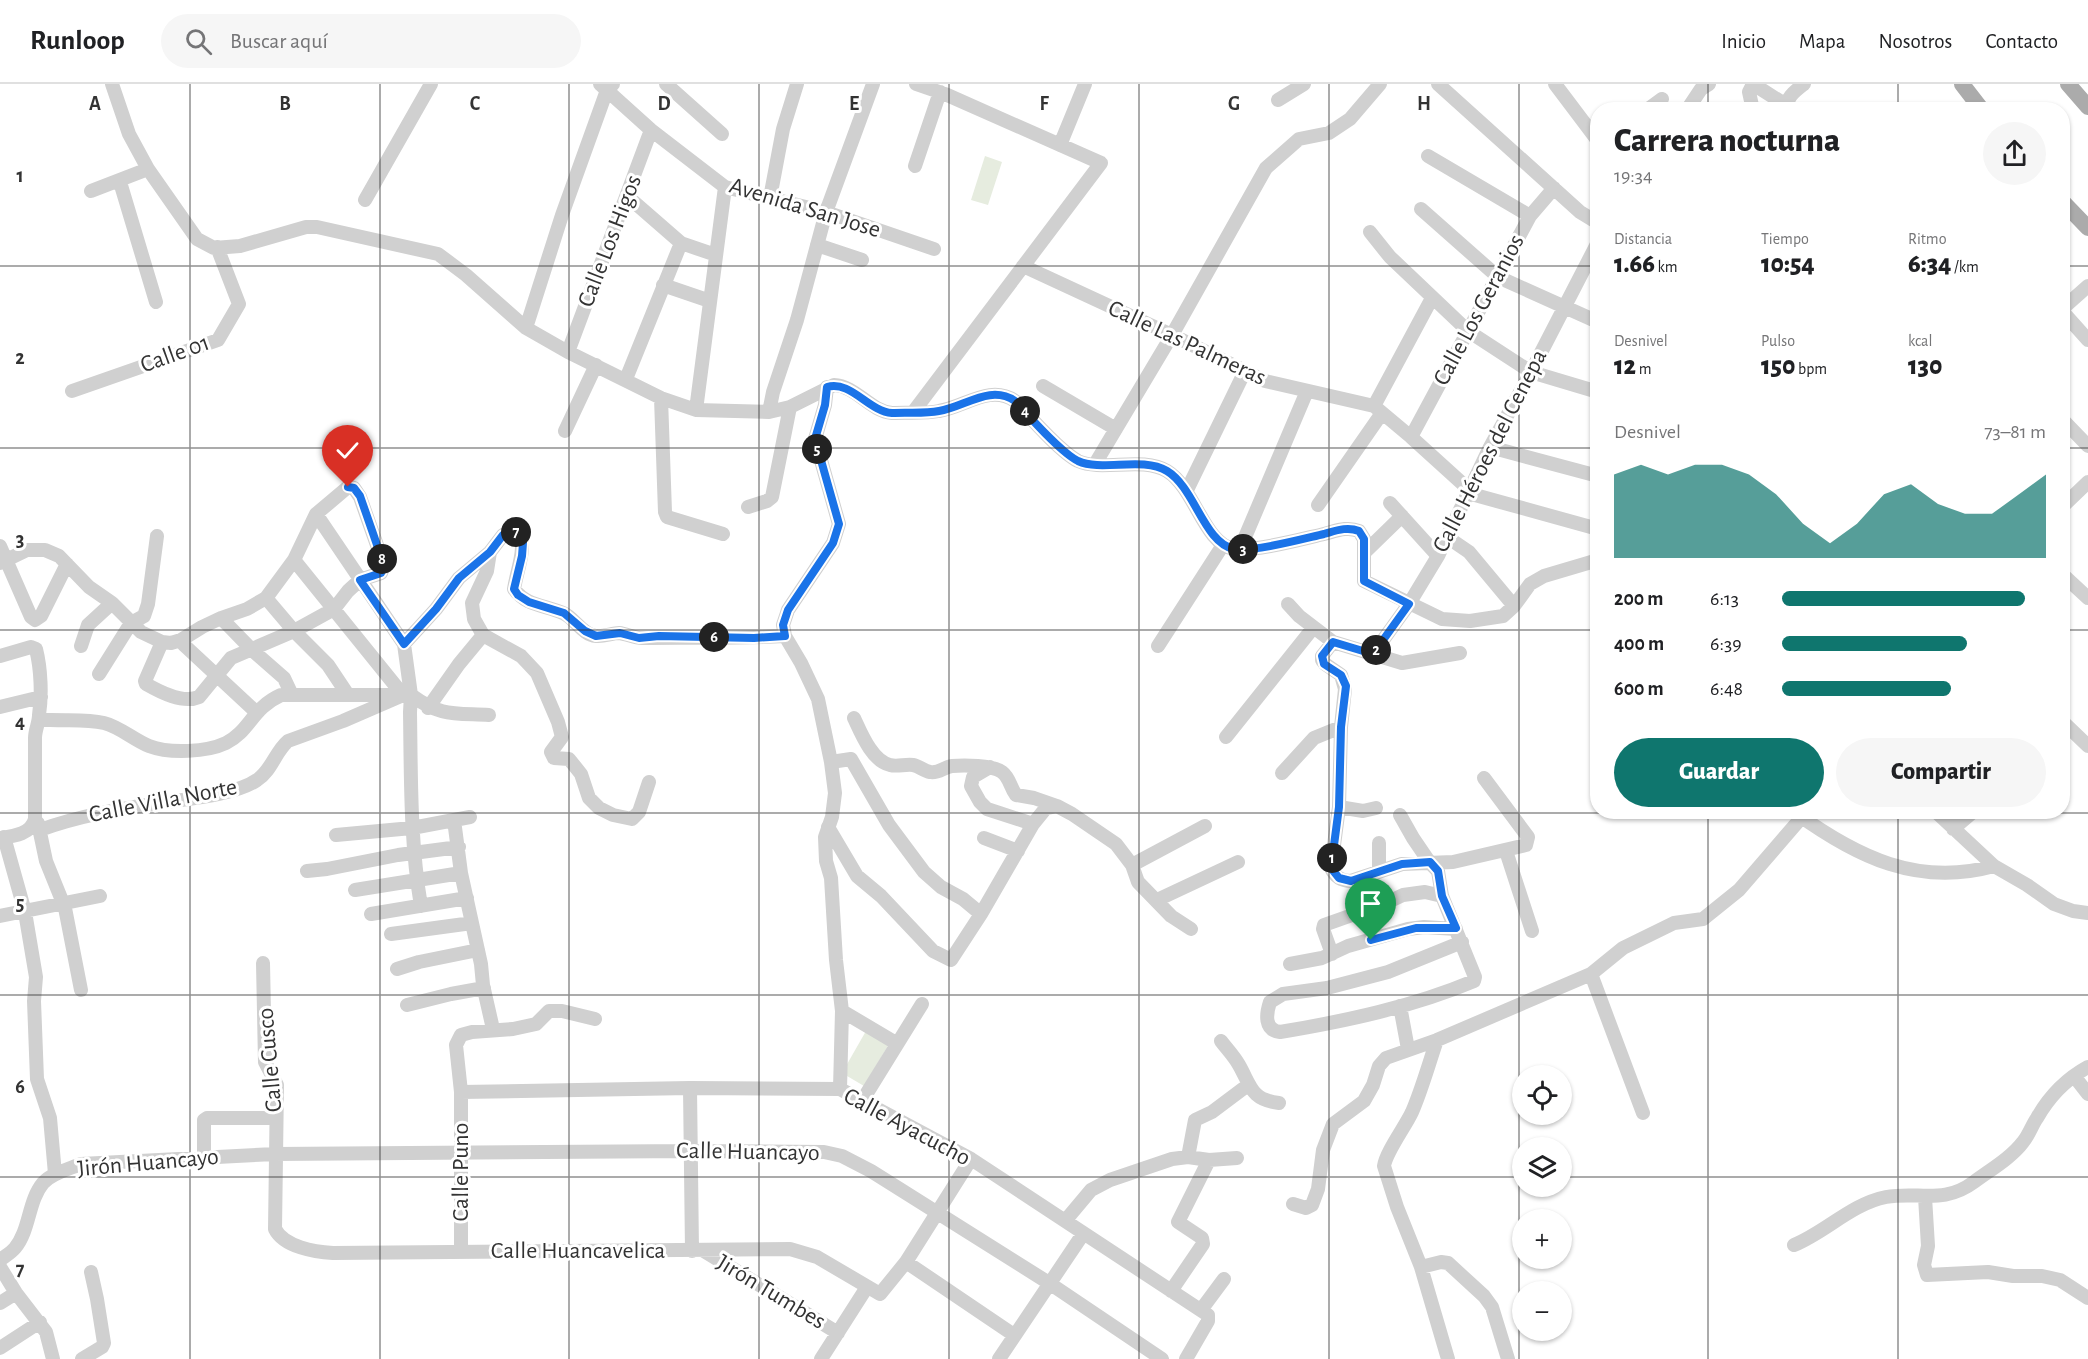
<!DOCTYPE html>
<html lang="es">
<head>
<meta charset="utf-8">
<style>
	:root { --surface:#fff; --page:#f6f6f6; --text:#202124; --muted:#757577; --line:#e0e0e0; --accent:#0f766e }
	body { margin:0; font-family:"Alegreya Sans",sans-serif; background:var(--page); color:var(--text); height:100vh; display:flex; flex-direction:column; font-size:22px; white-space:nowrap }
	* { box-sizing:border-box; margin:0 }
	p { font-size:20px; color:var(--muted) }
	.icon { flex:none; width:33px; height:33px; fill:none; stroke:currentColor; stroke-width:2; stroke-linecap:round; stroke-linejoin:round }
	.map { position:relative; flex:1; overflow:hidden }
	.panel { position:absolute; left:1590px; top:18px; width:480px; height:717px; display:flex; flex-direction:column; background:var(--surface); border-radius:24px; box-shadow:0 2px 4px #0004 }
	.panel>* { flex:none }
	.controls { position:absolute; left:1512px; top:981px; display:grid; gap:12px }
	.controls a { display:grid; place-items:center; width:60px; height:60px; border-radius:50%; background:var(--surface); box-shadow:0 2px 4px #0004; font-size:30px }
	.pin { position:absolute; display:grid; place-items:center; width:51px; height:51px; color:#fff; margin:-62px -26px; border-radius:50% 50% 50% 0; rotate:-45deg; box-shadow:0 0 6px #0007 }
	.pin .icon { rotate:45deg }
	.km { position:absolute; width:30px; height:30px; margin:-15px; border-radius:50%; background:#222; color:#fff; font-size:16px; line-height:30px; text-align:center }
	.round { display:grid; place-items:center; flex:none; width:63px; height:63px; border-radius:32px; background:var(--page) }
	.head { display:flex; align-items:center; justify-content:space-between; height:102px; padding:0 24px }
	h1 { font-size:33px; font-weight:800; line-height:45px }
	.metrics { display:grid; grid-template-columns:repeat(3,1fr); gap:9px; height:102px; padding:6px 24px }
	.metrics div { display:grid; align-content:center }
	.metrics b { font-size:26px; font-weight:800 }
	.metrics small { font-size:16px; font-weight:400 }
	.metrics p { font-size:16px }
	.chart { height:168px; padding:12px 24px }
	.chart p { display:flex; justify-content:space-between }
	.chart svg { width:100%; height:108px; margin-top:6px; fill:var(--accent); opacity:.7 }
	.cta { display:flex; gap:12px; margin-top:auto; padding:12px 24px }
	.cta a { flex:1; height:69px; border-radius:36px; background:var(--accent); color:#fff; font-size:24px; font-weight:800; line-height:69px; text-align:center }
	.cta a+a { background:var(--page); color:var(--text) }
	ul { padding:0 24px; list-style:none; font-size:20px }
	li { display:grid; grid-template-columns:96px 72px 1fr; align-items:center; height:45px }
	li i { height:15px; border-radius:8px; background:var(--accent) }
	header { display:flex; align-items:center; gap:36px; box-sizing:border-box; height:84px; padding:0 30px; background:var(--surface); border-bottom:2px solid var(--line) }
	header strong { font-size:28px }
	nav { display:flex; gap:33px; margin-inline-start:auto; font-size:21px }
	.search { width:420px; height:54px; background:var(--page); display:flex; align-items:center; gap:15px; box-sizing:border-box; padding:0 21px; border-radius:33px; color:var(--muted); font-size:22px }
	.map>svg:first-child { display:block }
	.green { fill:#e6ecdf }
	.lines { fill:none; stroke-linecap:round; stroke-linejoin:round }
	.minor { stroke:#d0d0d0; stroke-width:14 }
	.major { stroke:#ababab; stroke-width:16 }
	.route-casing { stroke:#fff; stroke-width:12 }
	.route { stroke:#1a73e8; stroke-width:8 }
	.grid { fill:none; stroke:#333; stroke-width:1.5; stroke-opacity:0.55 }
	.labels { text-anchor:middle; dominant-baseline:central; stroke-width:6; stroke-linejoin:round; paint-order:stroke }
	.street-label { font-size:24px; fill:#333; stroke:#fff }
	.grid-label { font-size:20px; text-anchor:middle; font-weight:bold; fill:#333; stroke:#fff; stroke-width:6; stroke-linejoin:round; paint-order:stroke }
</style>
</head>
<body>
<header>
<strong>Runloop</strong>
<div class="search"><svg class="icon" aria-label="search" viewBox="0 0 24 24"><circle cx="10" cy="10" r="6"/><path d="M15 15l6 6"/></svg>Buscar aquí</div>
<nav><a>Inicio</a><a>Mapa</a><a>Nosotros</a><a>Contacto</a></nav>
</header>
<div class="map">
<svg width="2088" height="1275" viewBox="0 0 2088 1275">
	<rect width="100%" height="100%" fill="#fff"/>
	<path class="green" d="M985 72 1002 78 988 121 971 116Z
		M866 947 889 960 864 1002 842 989Z"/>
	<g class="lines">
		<path class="minor" d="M112 0 129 50 148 85 197 155 214 164 240 162 306 143H317L438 170 466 191 526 244 568 268 661 314 696 326 769 328 790 323 834 301C856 302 870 327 892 329 907 328 924 330 939 327 965 323 990 300 1015 317 1029 332 1060 368 1078 377 1102 388 1142 372 1167 387 1195 404 1204 460 1234 465 1254 468 1302 455 1324 450 1336 447 1347 442 1359 447L1364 455V497L1442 535 1470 537 1503 532 1514 522 1530 500 1544 492 1598 476
			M600 0 651 46 725 103 826 128 934 165
			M666 0 722 50
			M1438 0 1580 128 1598 139
			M1555 0 1598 57
			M1753 0 1786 21
			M1278 16 1304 0
			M1647 26 1662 15
			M1687 26 1701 5 1709 0
			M1753 26 1749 8 1753 0
			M1787 26C1785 14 1795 7 1804 0
			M1060 61 1085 0
			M1428 72 1530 132
			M915 82 940 8
			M120 98 156 218
			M91 107 148 85
			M627 112 681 159 716 171
			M770 114 783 45 797 0
			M365 116 431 0
			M1421 125 1498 193 1598 238
			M1370 148 1390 173 1468 247 1531 288 1598 308
			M817 161 862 176
			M1023 182 1172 251 1265 297 1374 322 1411 353 1475 411 1598 445
			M663 201 710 217
			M2062 225 2088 202
			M2062 227 2088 256
			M526 244 562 131 607 6 613 0
			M568 268 651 46
			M626 295 681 159
			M1043 302 1116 345
			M827 303 825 321 815 355 839 440 833 459 788 526 783 541 785 552 801 579 818 615 831 678 835 709 832 733 825 753 826 777 831 794 836 876 842 927 840 1005
			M72 307 218 256 239 220 217 163
			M661 314 665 428 667 433 723 450
			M1374 322 1432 214
			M696 326 725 103
			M914 327 1101 79 945 10 916 0
			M769 328 773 308 797 236 826 128 873 0
			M2062 335 2088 362
			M565 347 596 281
			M1411 353 1530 132 1554 104
			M1490 363 1598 392
			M1095 380 1172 251 1266 84 1299 55 1329 49 1350 35 1380 0
			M1187 406 1245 287
			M1390 419 1438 472
			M1318 421 1382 329
			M748 423 767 417 772 413 790 323
			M2062 423 2088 398
			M316 430 404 560 411 611 410 628C411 693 410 758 421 822
			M1447 453 1469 468 1514 522
			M0 462 31 533 35 536 41 532 67 480
			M1240 465 1307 307
			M1365 468 1402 432
			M0 479 27 466H45L59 472 89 503 112 519 141 548 162 558 171 559 181 556 202 543 221 534 247 525 266 514 294 476 316 430 348 403 354 404 360 413 384 481 381 489 360 496 348 507 334 525 294 547 231 574 199 613C183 620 160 608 146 600L145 597 162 558
			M2062 490 2088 514
			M266 514 294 547 328 581 348 611
			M1288 520 1299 532 1333 558 1402 579 1460 569
			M221 534 252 566 284 594 292 611
			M181 556 184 561 256 628
			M1333 558 1322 572V576L1325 580 1341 591 1345 605 1341 643 1339 723 1331 784C1335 793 1341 797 1351 797L1402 780 1453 778 1526 761 1528 753 1484 694
			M404 560 436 525 459 494 490 468
			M81 562 88 541 112 519
			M1158 562 1223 461
			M1373 570 1409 520 1438 472 1490 363 1531 288 1598 158
			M0 572 31 563 36 565C41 585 42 611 39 631 39 639 35 646 35 654V735C31 750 15 752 0 754
			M99 590 131 539 144 532 148 520 157 452
			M0 623 41 613
			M428 624 459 580 483 551
			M854 634C861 649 872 677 890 681 897 683 905 680 913 681 919 682 924 687 930 688 938 690 944 683 952 682 963 681 993 681 1002 688 1010 694 1010 703 1016 711L1034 714 1057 722
			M39 635C61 638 83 634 104 639 120 643 134 656 149 662 170 670 207 668 226 659 250 647 252 624 281 611H411C441 633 454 629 489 631
			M2062 637 2088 662
			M1226 653 1313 544
			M831 678 851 675 889 741 924 788 941 803 963 815 981 830
			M990 683 973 693 971 702 980 718 987 725 1033 740
			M1282 689 1314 654 1341 643
			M649 698 639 728 632 735 613 731 599 724 589 714 581 690 569 675 554 674 551 668 562 653 558 638 537 589 521 572 483 551 474 535 472 519 487 487 490 468 503 451 513 447 521 449C525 469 517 486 514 505 526 522 545 521 563 529 575 534 582 551 596 552 604 553 612 549 619 549 627 550 634 554 642 554 689 553 738 555 785 552
			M1339 723 1363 727 1376 724
			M1936 728 1994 782 2027 801 2054 820 2073 827 2088 829
			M1796 729C1857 773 1918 803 1994 782
			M1400 731 1413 754 1430 779 1438 787 1442 812 1475 893 1474 897C1412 923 1346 937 1280 948 1264 946 1266 930 1270 918L1283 910 1327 904 1388 888 1462 858
			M454 736 461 789 481 880 483 901 493 945
			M38 739 46 777 65 824 81 906
			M828 743 857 792 881 812 933 867 951 876 981 830 1033 740 1046 724 1057 722 1072 730 1116 760 1132 781 1138 798 1171 832 1191 845
			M1953 745 1973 728
			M40 746C78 732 119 725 160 719 186 715 236 711 257 696 272 686 275 668 288 657L343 637 403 611 294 476
			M336 751 412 744 470 733
			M4 753 25 828 36 893 34 917 37 995 50 1034 55 1090
			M984 754 1018 767
			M1506 767 1532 847
			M1132 781 1205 742
			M307 787 327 785 398 771 459 763
			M1379 787V759
			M355 806 461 789
			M1157 816 1238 778
			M371 830 467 814
			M0 832 100 812
			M391 850 472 839
			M1332 870 1323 845 1324 841 1386 819 1403 811 1425 808 1442 812
			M263 879 265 978 277 1001 275 1145C284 1163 315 1168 333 1169L790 1165 817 1173 880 1210 906 1178 971 1075
			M1290 880 1322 874 1348 862 1408 845 1424 843 1456 845
			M397 885 419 878 478 866
			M1591 890 1643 1029
			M407 921 451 910 484 904
			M1400 922 1408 965
			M842 927 896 959
			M1221 957C1227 965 1234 972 1239 981 1251 1002 1251 1016 1279 1019
			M2074 992 2088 1010
			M690 1004 692 1167
			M461 1008 690 1004 840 1005 971 1075 1208 1231V1237L1186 1275
			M862 1017 922 920
			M204 1073V1036L207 1034H276
			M1188 1073 1195 1036 1212 1028 1248 1001
			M1925 1113 1928 1162 1924 1181 1927 1191 1988 1188 2013 1192H2042L2060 1196 2088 1214
			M1293 1120 1306 1124 1312 1121 1318 1105 1323 1066 1333 1040 1364 1017 1373 1001 1379 982 1386 974 1437 956
			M1065 1137 1091 1106 1110 1096 1172 1075 1188 1073 1209 1076 1237 1074
			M1794 1161C1826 1148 1851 1120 1886 1113 1919 1107 1943 1121 1974 1098 1990 1086 2011 1074 2023 1058 2029 1051 2032 1041 2037 1034 2049 1013 2066 995 2088 983
			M461 1167V1008L456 961 461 951 472 948 513 945 536 940 549 927H562L595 935
			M704 1167 838 1249
			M0 1176C5 1172 11 1169 15 1164 30 1146 28 1117 43 1099 52 1089 69 1085 81 1080L275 1070 691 1067 824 1068 842 1072 871 1087 1049 1199 1162 1275
			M906 1178 1014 1251
			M0 1183 16 1209 46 1248 53 1275
			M1421 1183 1441 1178 1448 1179 1484 1212 1492 1223 1508 1275
			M1171 1207 1203 1160 1202 1154 1178 1138 1209 1076
			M0 1219 16 1209
			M1201 1226 1224 1195
			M0 1264 40 1238
			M82 1275 102 1263 104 1259 97 1215 91 1188
			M821 1275 867 1203
			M999 1275 1083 1150
			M1448 1275 1421 1183 1397 1123 1384 1082C1386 1068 1405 1043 1412 1028 1422 1005 1429 979 1437 956L1591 890 1623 864 1674 839 1703 835 1739 806 1802 733"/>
		<path class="major" d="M1962 0 1982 26
			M2068 0 2088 23
			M2062 117 2088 144"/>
	</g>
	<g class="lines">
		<defs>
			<path id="route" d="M348 403 354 404 360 412 384 481 381 489 360 496 404 560 436 525 459 494 490 468 503 451 513 447 521 449 523 459 522 472 514 505 518 511 529 518 564 529 585 547 596 552 620 549 639 554 659 552 754 554 785 552 783 541 788 526 833 459 839 440 815 355 825 321 827 303C851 296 868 327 892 329 907 328 924 330 939 327 965 323 990 300 1015 317 1029 332 1060 368 1078 377 1102 388 1142 372 1167 387 1195 404 1204 459 1234 465 1254 468 1302 455 1324 450 1335 447 1347 442 1359 447L1364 455V497L1409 520 1373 570 1333 558 1322 572 1324 580 1341 591 1346 602 1341 643 1339 723 1331 784 1339 794 1351 797 1402 780 1430 778 1438 787 1442 812 1456 844H1416L1371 856"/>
		</defs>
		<use href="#route" class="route-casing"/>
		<use href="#route" class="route"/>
	</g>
	<path class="grid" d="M190 0V1275M380 0V1275M569 0V1275M759 0V1275M949 0V1275M1139 0V1275M1329 0V1275M1519 0V1275M1708 0V26M1898 0V26M0 182H1598M2062 182H2088M0 364H1598M2062 364H2088M0 546H1598M2062 546H2088M1708 728V1275M1898 728V1275M0 729H2088M0 911H2088M0 1093H1522M1562 1093H2088"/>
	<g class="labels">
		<g class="street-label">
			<text transform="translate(805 124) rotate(17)">Avenida San Jose</text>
			<text transform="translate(610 157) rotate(-69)">Calle Los Higos</text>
			<text transform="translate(1479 226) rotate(-62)">Calle Los Geranios</text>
			<text transform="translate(1187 259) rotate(25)">Calle Las Palmeras</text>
			<text transform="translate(175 270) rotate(-20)">Calle 01</text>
			<text transform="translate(1490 367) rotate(-63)">Calle Héroes del Cenepa</text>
			<text transform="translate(163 717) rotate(-11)">Calle Villa Norte</text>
			<text transform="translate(270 976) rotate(-95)">Calle Cusco</text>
			<text transform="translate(907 1043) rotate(28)">Calle Ayacucho</text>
			<text transform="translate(748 1068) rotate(1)">Calle Huancayo</text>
			<text transform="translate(148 1079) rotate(-5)">Jirón Huancayo</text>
			<text transform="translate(461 1088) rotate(-90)">Calle Puno</text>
			<text x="578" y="1167">Calle Huancavelica</text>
			<text transform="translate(771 1208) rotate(31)">Jirón Tumbes</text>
		</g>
	</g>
	<g class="grid-label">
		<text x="95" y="26">A</text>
		<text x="285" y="26">B</text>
		<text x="475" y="26">C</text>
		<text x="664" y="26">D</text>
		<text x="854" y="26">E</text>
		<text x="1044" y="26">F</text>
		<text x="1234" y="26">G</text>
		<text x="1424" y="26">H</text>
		<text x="20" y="98">1</text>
		<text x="20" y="280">2</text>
		<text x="20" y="462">3</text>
		<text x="20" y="644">4</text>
		<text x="20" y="826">5</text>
		<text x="20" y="1009">6</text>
		<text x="20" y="1191">7</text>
	</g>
</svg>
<div class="controls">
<a><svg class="icon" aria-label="locate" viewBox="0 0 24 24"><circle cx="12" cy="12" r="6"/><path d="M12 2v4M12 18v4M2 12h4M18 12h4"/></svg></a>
<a><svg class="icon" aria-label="layers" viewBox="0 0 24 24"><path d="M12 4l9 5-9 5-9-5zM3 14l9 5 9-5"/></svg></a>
<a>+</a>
<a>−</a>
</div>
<div class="pin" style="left:1371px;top:856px;background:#1e9e55"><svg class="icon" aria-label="arrive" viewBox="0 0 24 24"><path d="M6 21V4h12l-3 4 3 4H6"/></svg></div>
<div class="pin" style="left:348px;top:403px;background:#d93025"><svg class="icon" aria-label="check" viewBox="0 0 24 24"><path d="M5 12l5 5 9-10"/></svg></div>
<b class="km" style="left:1332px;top:774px">1</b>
<b class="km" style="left:1376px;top:566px">2</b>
<b class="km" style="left:1243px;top:465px">3</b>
<b class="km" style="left:1025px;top:327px">4</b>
<b class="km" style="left:817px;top:365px">5</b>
<b class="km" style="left:714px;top:553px">6</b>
<b class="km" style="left:516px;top:448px">7</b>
<b class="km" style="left:382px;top:475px">8</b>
<section class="panel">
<div class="head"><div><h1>Carrera nocturna</h1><p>19:34</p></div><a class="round"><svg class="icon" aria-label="share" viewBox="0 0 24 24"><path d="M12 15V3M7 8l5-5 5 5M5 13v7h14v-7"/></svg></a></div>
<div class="metrics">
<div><p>Distancia</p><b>1.66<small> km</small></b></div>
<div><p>Tiempo</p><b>10:54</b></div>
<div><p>Ritmo</p><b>6:34<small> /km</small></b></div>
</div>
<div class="metrics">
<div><p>Desnivel</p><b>12<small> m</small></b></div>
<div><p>Pulso</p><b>150<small> bpm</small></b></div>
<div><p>kcal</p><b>130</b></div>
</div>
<div class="chart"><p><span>Desnivel</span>73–81 m</p>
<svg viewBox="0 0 160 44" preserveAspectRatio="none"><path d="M0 44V10L10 6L20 10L30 6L40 6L50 10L60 18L70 30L80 38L90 30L100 18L110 14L120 22L130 26L140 26L150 18L160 10V44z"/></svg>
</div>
<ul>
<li><b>200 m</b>6:13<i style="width:92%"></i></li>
<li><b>400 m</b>6:39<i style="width:70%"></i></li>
<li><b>600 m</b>6:48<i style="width:64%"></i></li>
</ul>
<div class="cta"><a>Guardar</a><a>Compartir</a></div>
</section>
</div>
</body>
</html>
